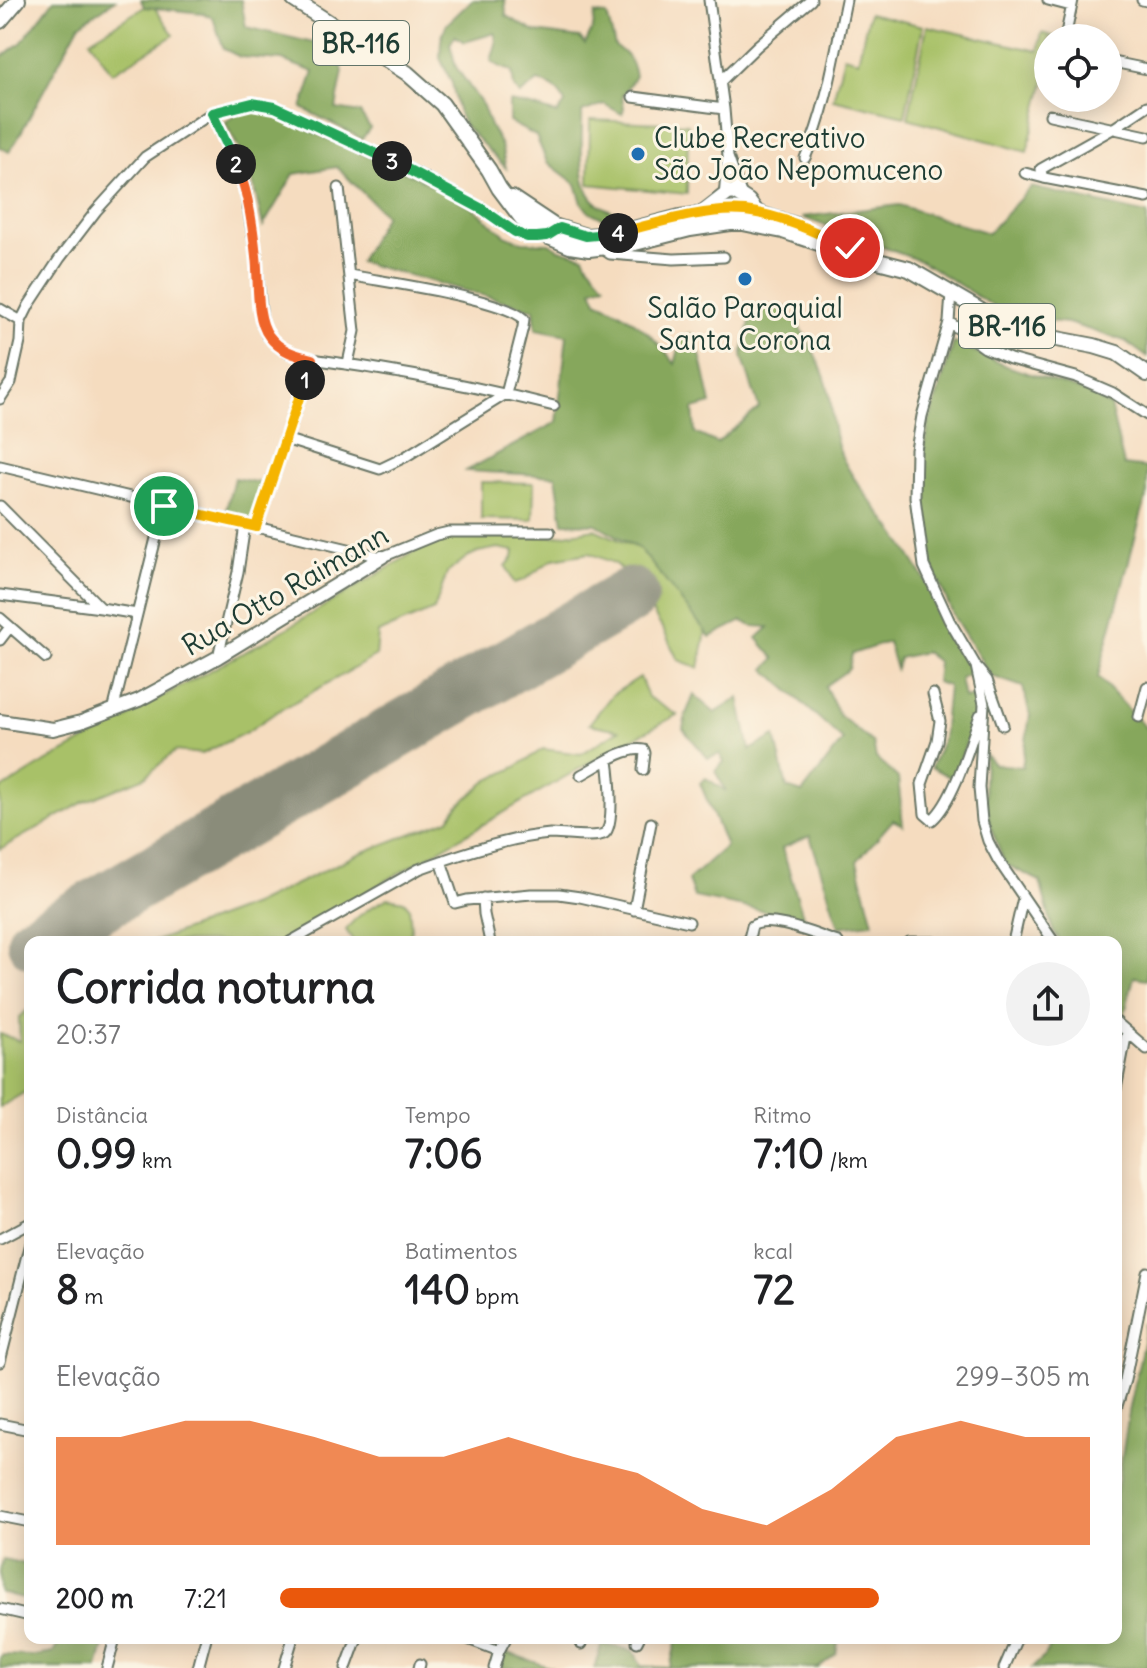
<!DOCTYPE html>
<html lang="pt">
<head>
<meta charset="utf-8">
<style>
	:root { --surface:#fff; --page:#f2f2f2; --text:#202124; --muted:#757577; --accent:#ea580c }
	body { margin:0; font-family:Delius,sans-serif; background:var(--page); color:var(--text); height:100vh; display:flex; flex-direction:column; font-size:30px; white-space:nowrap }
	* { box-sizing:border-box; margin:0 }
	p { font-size:26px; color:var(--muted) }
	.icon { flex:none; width:44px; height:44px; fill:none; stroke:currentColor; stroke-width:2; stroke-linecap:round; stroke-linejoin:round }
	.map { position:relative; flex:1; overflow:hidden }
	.details { position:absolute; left:24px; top:936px; width:1098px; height:708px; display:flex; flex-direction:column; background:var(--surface); border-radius:16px; box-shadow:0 4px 20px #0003 }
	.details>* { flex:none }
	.controls { position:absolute; left:1034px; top:24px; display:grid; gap:16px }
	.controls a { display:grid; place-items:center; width:88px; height:88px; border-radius:50%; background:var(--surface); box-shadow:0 4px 20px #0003; font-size:40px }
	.pin { position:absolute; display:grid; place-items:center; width:68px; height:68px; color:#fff; margin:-34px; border:4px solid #fff; border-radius:50%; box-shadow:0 2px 8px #0007 }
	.km { position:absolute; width:40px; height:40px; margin:-20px; border-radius:50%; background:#222; color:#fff; font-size:22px; line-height:40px; text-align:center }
	.round { display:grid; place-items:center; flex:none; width:84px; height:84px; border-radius:42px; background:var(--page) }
	.summary { display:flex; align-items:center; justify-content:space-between; height:136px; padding:0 32px }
	h1 { font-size:44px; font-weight:700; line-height:60px }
	.stats { display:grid; grid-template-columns:repeat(3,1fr); gap:12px; height:136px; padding:8px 32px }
	.stats div { display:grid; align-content:center }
	.stats b { font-size:40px; font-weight:700 }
	.stats small { font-size:22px; font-weight:400 }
	.stats p { font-size:22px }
	.chart { height:224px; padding:16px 32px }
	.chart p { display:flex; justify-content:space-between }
	.chart svg { width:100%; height:144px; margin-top:8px; fill:var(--accent); opacity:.7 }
	ul { padding:0 32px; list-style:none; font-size:26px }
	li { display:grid; grid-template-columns:128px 96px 1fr; align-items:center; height:60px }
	li i { height:20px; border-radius:10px; background:var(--accent) }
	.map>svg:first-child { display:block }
	.green { fill:#a8c167; stroke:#647f4e; stroke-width:2 }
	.forest { fill:#86a75c; stroke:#527248; stroke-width:2 }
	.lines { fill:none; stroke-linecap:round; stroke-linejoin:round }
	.runway { stroke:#8a8c7a; stroke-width:56 }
	.street-casing { stroke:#6a7565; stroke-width:13 }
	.secondary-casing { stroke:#6a7565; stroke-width:16 }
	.primary-casing { stroke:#6a7565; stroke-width:18 }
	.street { stroke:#fff; stroke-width:9 }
	.secondary { stroke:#fff; stroke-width:12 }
	.primary { stroke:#fff; stroke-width:14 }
	.split-1-casing { stroke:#fff; stroke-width:16 }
	.split-2-casing { stroke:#fff; stroke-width:16 }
	.split-3-casing { stroke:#fff; stroke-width:16 }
	.split-4-casing { stroke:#fff; stroke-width:16 }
	.split-5-casing { stroke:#fff; stroke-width:16 }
	.split-1 { stroke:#f5b400; stroke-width:10 }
	.split-2 { stroke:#f0652b; stroke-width:10 }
	.split-3 { stroke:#22a559; stroke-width:10 }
	.split-4 { stroke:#22a559; stroke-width:10 }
	.split-5 { stroke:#f5b400; stroke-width:10 }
	.poi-dot { fill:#1f6fb2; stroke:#fcf5e5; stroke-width:3 }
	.labels { text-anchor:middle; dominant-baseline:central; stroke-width:6; stroke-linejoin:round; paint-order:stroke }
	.shield { fill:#fcf5e5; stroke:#617469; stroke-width:2 }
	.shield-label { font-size:26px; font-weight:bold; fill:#1f3d34 }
	.poi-label { font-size:28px; fill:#1f3d34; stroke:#fcf5e5; text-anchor:start }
	.street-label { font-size:28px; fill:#1f3d34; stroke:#fcf5e5 }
</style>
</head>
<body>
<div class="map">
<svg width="1147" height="1668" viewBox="0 0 1147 1668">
	<rect width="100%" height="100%" fill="#fcf5e5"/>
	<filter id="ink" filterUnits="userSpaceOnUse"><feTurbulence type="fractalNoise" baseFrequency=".0125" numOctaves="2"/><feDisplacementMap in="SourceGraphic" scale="16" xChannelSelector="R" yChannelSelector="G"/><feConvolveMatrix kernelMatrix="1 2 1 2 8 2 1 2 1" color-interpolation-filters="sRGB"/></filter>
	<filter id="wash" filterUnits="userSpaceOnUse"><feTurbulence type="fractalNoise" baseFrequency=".006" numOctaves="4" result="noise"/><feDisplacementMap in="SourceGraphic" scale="32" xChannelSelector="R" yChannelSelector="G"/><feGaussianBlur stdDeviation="1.8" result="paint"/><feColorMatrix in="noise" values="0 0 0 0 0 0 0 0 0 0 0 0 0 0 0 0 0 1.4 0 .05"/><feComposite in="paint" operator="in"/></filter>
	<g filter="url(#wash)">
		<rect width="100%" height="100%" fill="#f5dcbf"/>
		<path class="green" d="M151 3 174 35 112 73 90 40Z
			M869 13 923 26 905 116 833 99 844 56 858 60Z
			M927 26 1038 51 1042 33 1056 37 1048 38V68L1027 152 908 118Z
			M590 120 688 124 687 194 589 184Z
			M481 482 534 483 533 520 481 519Z
			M594 529 640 549 706 631 699 668 678 660 664 631 632 580 614 563 589 553 553 559 524 580 514 583 506 566 513 558 514 551 498 548 478 552 467 557 447 573 434 610 378 633 376 656 275 713 247 732 202 754 175 751 145 777 84 802 0 849V790L47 761 131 716V713L269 639 433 541 442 536 469 537 555 536Z
			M640 677 648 697 677 715 615 748 280 942H153L253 905 356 855 449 819 458 806 487 781 516 767 543 749 581 754 619 730 589 724 612 695Z
			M388 898 404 901 409 907 410 916 411 930 407 942H354L346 930C356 915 373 906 388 898Z
			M30 1008V1089L0 1107V1034L20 1041 19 1017Z"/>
		<path class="forest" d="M54 0H115L79 25 17 140 9 152 0 147V58L21 43Z
			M141 0H241L246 27 335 48 343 71 336 109 360 113 370 128 362 139 302 108 314 72 282 60 240 57 224 49 213 18 203 13 144 7Z
			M472 0H505L506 16 535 32 580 38 585 44 593 28 595 14 607 15 615 46C628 55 632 60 635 76L622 96 624 108 622 114 604 104 582 112C583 135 577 181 593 199 603 211 630 217 645 222L631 226 612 223 588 211 582 203 576 184 547 162 536 136 509 122V102L531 106 557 114 565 104C560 89 552 86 538 81L520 95 514 87 512 71 500 67 491 61 496 44 495 33 465 42 455 36 450 44 456 67 483 106 490 126 501 145 506 168 464 125 458 111 452 83 440 58 441 40 446 25Z
			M260 109 417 177 476 210 505 235 522 242 549 243 559 249 584 256 588 264 605 284 592 289 597 301C629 314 655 336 675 364L682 337 691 333 701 358 711 404 693 409 695 433 717 443 759 408 742 356 754 305 788 308C804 334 825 367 830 397 833 417 833 437 842 457 856 486 880 511 898 537 927 579 951 625 973 672L960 678 964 698 975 696 979 708 953 779 931 767 943 738 948 686 936 682 938 662 925 652 899 658 896 669 888 642 852 654 849 669 825 686 839 715 873 743 876 758 898 778 903 825 893 820 857 861 873 923 839 927 810 836 782 848 804 919 694 897 688 880 726 846 700 783 706 778 726 791 715 771 724 762 720 754 708 758 683 729 686 714 694 695 715 713 739 698 750 750 775 736 787 788 802 793 843 740 765 669 775 659 757 638 769 627 752 626 742 621 710 637 640 549 596 524 563 523 556 476 466 471 557 422 567 335 536 329 534 309 359 262 385 215 337 167 294 174 263 226 250 170 225 122 241 112Z
			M1031 187 1147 214V357L1125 341 1068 323 1010 317 923 262 802 217 899 205 988 233Z
			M954 342 1006 366 1086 392 1110 406 1124 465 1147 468V493L1098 677 1147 729V979L1134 977 1123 1020 1116 1014V942H1061L1053 931 1040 881 1005 864 990 825 984 787 985 754 994 764 1022 767 1030 715 1023 687 991 676 954 617 931 563 923 500 924 453 929 422Z
			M234 478 266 484 254 522 225 514Z
			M1147 1323V1668H1032L1042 1659 1056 1638H1116V1495L1129 1412Z
			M3 1559 30 1565V1591L28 1599 0 1593V1572Z
			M62 1638H106L98 1668H0V1658L2 1655 34 1656 53 1653Z
			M677 1638H839L836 1654 818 1668H594L602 1644 634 1651 641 1666 670 1668Z
			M505 1652 552 1668H500Z"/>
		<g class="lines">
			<path class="runway" d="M35 942 631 595"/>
		</g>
	</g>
	<g filter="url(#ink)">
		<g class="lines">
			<defs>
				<path id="street" d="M709 0 724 109 728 157 742 196
					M1048 0 1071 6
					M1142 0 1147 1
					M1065 38 1073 0
					M1108 61 1147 69
					M720 82 757 46 811 0
					M633 97 724 109
					M1147 106 1114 128 1041 169 1042 175 1044 178 1147 198
					M212 113 243 177 256 255 262 322 267 335 278 346 290 353 312 359 256 527
					M1050 115 1147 136
					M805 158C827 108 835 53 846 0
					M1025 173 1044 178
					M339 188 355 331 348 363
					M724 198 727 161
					M600 247 610 254 674 259 724 257
					M349 275C384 282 502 298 524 319L523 327 506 394
					M951 293 949 322 922 416 916 450 915 497 924 566 949 620 976 666 984 704 979 788 982 821 988 841 998 860 1054 942
					M0 309 21 321
					M949 322 985 348 1010 359 1076 377 1113 393 1147 415
					M312 359C393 370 475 386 554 406
					M0 399 11 382 20 342 21 321 29 305 60 258 96 211 145 157 212 113 252 103 275 107 416 173 482 209 515 232 527 237 547 236
					M285 439 380 469 405 457 506 394
					M0 466 382 557 436 535 449 532H550
					M0 506 101 608
					M0 595 101 608 137 614
					M0 618 46 658
					M0 640 10 627
					M218 657 238 572 245 525
					M978 669 987 680 1003 725
					M933 694 940 721 937 741 922 784 925 814 932 820C954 801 970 744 980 715
					M113 711 164 506
					M1139 717 1147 687
					M581 775C598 766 626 746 644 750L645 753 643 770
					M441 861 455 903 467 900 531 894H559L580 897 689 922
					M483 898 484 914 490 942
					M634 910 651 823
					M290 942 419 869C457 855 510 837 550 834 562 834 598 839 605 833 615 824 610 774 608 761
					M748 942 752 926C769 914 818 936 838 942
					M909 942H934
					M1013 942 1023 898
					M1116 1022 1147 1049
					M1116 1089 1127 1032
					M0 1239 30 1223
					M0 1362 30 1243
					M1116 1409 1125 1380 1147 1272
					M0 1424 30 1430
					M0 1516 30 1522
					M0 1609 30 1616
					M465 1638 499 1651
					M637 1642 639 1638
					M581 1644 582 1638
					M107 1668 115 1638
					M198 1668 206 1638
					M284 1668 293 1638
					M346 1668 357 1638
					M419 1668 420 1664
					M494 1668 499 1651 506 1638
					M1004 1668 1017 1638"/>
				<path id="secondary" d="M0 721 53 729 81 722 139 700 218 657 382 557"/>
				<path id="primary" d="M294 0 407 73 442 104 489 170 499 188 523 220 542 234 570 246 589 249 631 244 690 229 730 223H743L783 231 851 254 909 269 1009 327 1052 338 1094 346 1117 353 1147 374
					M0 21 18 0
					M512 198 554 226 586 236 614 234 680 217 727 211 757 213 796 225
					M701 214 728 193 734 192 748 201 757 213"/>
			</defs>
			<use href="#street" class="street-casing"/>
			<use href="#secondary" class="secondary-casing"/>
			<use href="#primary" class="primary-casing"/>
			<use href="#street" class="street"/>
			<use href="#secondary" class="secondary"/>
			<use href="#primary" class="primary"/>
		</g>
	</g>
	<g class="lines" filter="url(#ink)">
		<defs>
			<path id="split-1" d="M164 506 256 527 305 380"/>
			<path id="split-2" d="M236 164C248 189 253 227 256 256 259 279 255 318 269 336 280 351 295 355 312 359L305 380"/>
			<path id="split-3" d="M236 164 212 113 252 103 275 107 392 161"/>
			<path id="split-4" d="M392 161 482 209 515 232 527 237H537L547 236 560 228 586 236 618 233"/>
			<path id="split-5" d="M618 233C654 224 709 207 745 211 781 215 817 233 850 248"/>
		</defs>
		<use href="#split-1" class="split-1-casing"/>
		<use href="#split-2" class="split-2-casing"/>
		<use href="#split-3" class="split-3-casing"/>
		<use href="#split-4" class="split-4-casing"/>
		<use href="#split-5" class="split-5-casing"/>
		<use href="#split-1" class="split-1"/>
		<use href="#split-2" class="split-2"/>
		<use href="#split-3" class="split-3"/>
		<use href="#split-4" class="split-4"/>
		<use href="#split-5" class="split-5"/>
	</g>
	<g class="poi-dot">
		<circle cx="638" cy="154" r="8"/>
		<circle cx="745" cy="279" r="8"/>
	</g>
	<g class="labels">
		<g class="shield">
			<rect x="313" y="21" width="96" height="44" rx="6"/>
			<rect x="959" y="304" width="96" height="44" rx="6"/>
		</g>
		<g class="shield-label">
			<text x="361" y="43">BR-116</text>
			<text x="1007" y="326">BR-116</text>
		</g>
		<g class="poi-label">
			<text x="654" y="138">Clube Recreativo<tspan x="654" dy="32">São João Nepomuceno</tspan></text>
			<text x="745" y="308" text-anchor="middle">Salão Paroquial<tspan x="745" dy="32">Santa Corona</tspan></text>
		</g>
		<g class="street-label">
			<text transform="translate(285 590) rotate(-30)">Rua Otto Raimann</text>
		</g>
	</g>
</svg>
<div class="controls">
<a><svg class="icon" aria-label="locate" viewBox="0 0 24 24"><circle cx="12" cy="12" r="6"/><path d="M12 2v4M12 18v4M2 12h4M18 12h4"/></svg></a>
</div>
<div class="pin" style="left:164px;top:506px;background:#1e9e55"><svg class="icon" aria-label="arrive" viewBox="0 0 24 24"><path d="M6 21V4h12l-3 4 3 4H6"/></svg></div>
<div class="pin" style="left:850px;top:248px;background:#d93025"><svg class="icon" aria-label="check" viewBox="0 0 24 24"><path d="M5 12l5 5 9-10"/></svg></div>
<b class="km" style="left:305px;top:380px">1</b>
<b class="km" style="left:236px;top:164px">2</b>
<b class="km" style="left:392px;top:161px">3</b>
<b class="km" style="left:618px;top:233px">4</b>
<section class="details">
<div class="summary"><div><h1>Corrida noturna</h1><p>20:37</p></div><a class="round"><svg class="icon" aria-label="share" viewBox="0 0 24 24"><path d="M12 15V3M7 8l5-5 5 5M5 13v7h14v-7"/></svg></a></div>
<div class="stats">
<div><p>Distância</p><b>0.99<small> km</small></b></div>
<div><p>Tempo</p><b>7:06</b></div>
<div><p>Ritmo</p><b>7:10<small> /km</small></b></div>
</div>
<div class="stats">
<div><p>Elevação</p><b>8<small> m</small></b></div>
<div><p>Batimentos</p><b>140<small> bpm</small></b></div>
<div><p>kcal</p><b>72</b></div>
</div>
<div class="chart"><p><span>Elevação</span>299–305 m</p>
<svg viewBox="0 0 160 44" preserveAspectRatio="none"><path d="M0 44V11L10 11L20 6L30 6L40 11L50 17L60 17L70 11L80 17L90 22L100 33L110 38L120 27L130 11L140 6L150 11L160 11V44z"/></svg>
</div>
<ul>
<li><b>200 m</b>7:21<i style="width:74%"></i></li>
</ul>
</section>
</div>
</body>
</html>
